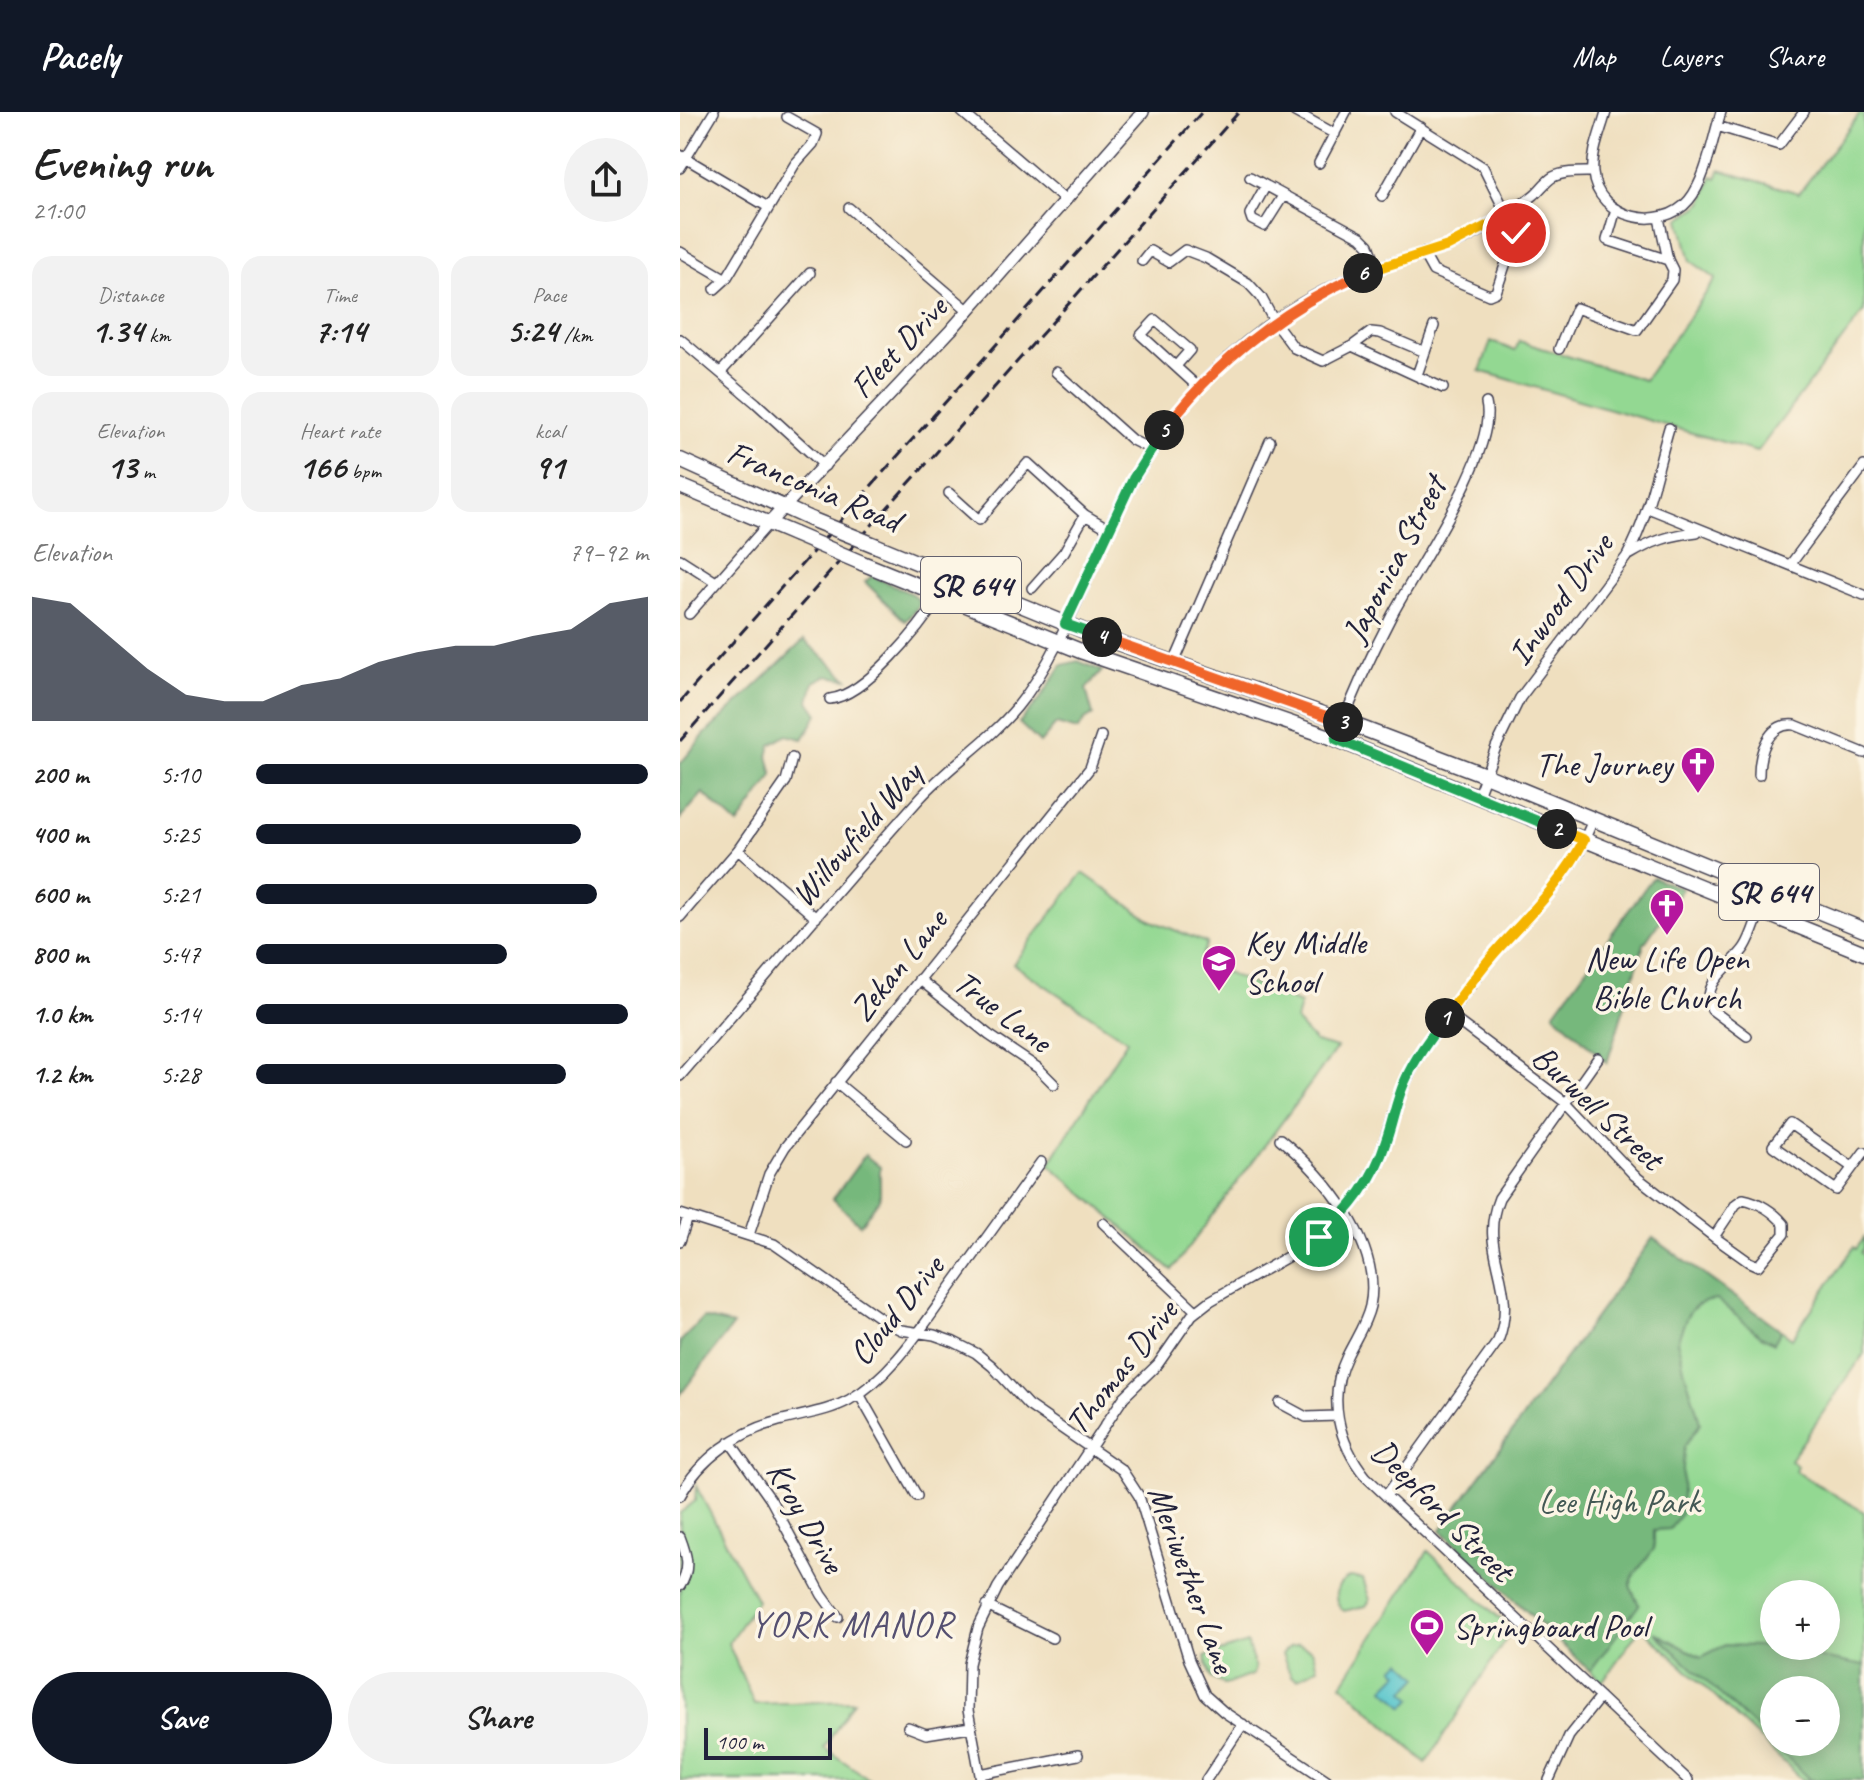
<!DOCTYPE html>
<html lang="en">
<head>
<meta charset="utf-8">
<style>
	:root { --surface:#fff; --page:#f2f2f2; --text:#222; --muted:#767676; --accent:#111827 }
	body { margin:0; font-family:Caveat,sans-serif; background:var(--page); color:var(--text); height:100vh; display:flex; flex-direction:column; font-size:30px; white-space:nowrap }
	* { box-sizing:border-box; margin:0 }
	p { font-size:26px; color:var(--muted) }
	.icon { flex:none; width:44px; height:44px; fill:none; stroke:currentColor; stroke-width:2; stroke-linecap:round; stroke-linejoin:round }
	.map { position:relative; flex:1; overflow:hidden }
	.details { display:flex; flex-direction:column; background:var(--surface); width:680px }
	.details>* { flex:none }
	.fabs { position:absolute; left:1080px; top:1468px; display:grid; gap:16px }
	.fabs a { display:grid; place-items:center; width:80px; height:80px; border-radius:50%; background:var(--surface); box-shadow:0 4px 20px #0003; font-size:40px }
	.scale { position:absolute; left:24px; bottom:20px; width:128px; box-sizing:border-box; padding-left:8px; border:4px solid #22223b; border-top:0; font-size:22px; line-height:28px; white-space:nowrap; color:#22223b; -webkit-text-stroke:6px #fcf5e5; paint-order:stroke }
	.pin { position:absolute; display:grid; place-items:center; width:68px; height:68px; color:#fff; margin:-34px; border:4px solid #fff; border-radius:50%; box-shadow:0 2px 8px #0007 }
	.km { position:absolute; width:40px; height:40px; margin:-20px; border-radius:50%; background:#222; color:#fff; font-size:22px; line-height:40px; text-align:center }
	.round { display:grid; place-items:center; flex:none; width:84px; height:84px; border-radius:42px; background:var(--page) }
	.summary { display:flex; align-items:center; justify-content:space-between; height:136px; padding:0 32px }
	h1 { font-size:44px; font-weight:800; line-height:60px }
	.stats { display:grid; grid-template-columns:repeat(3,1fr); gap:12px; height:136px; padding:8px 32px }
	.stats div { display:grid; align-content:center; border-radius:20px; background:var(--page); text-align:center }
	.stats b { font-size:34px; font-weight:800 }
	.stats small { font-size:22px; font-weight:400 }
	.stats p { font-size:22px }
	.chart { height:224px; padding:16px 32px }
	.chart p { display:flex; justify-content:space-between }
	.chart svg { width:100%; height:144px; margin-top:8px; fill:var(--accent); opacity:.7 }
	.primary-button { display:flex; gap:16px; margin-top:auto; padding:16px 32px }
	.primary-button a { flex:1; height:92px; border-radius:48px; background:var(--accent); color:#fff; font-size:32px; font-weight:800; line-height:92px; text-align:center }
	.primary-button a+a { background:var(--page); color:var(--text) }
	ul { padding:0 32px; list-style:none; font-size:26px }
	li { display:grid; grid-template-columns:128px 96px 1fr; align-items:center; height:60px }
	li i { height:20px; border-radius:10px; background:var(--accent) }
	header { display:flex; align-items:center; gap:48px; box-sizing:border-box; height:112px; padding:0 40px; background:var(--accent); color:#fff }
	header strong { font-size:38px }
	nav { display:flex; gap:44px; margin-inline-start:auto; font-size:28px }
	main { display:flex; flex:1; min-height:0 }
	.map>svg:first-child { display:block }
	.green { fill:#93d892; stroke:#5a7d66; stroke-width:2; fill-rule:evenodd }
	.forest { fill:#76b87c; stroke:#4c6d5c; stroke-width:2; fill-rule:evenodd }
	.water { fill:#58c6cc; stroke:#3d7484; stroke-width:2 }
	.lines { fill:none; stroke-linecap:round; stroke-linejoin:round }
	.minor-casing { stroke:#413e4f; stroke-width:12 }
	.tertiary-casing { stroke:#413e4f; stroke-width:14 }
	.primary-casing { stroke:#413e4f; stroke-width:17 }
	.minor { stroke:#fff; stroke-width:9 }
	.tertiary { stroke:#fff; stroke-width:11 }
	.primary { stroke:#fff; stroke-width:14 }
	.rail { stroke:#22223b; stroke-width:3; stroke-dasharray:12 6; stroke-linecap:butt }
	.primary-bridge-casing { stroke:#413e4f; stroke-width:17; stroke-linecap:butt }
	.primary-bridge { stroke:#fff; stroke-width:14 }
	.split-1-casing { stroke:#fff; stroke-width:16 }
	.split-2-casing { stroke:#fff; stroke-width:16 }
	.split-3-casing { stroke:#fff; stroke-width:16 }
	.split-4-casing { stroke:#fff; stroke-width:16 }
	.split-5-casing { stroke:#fff; stroke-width:16 }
	.split-6-casing { stroke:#fff; stroke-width:16 }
	.split-7-casing { stroke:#fff; stroke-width:16 }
	.split-1 { stroke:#22a559; stroke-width:10 }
	.split-2 { stroke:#f5b400; stroke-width:10 }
	.split-3 { stroke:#22a559; stroke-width:10 }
	.split-4 { stroke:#f0652b; stroke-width:10 }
	.split-5 { stroke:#22a559; stroke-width:10 }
	.split-6 { stroke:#f0652b; stroke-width:10 }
	.split-7 { stroke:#f5b400; stroke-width:10 }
	.labels { text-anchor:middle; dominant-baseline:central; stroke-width:7; stroke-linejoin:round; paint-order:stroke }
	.shield { fill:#fcf5e5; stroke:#63616e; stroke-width:2 }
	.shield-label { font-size:32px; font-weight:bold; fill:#22223b }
	.street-label { font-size:34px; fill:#22223b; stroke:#fcf5e5 }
	.poi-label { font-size:34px; fill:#22223b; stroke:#fcf5e5; text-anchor:start }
	.park-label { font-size:34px; fill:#445955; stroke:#fcf5e5 }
	.neighbourhood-label { font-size:36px; letter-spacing:2px; fill:#555071; stroke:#fcf5e5 }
</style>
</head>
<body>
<header>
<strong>Pacely</strong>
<nav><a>Map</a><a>Layers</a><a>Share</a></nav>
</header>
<main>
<section class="details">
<div class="summary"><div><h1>Evening run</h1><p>21:00</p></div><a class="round"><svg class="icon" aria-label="share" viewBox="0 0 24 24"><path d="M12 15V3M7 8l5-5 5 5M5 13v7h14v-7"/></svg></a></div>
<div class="stats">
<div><p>Distance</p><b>1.34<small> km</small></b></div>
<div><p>Time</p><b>7:14</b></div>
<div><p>Pace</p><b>5:24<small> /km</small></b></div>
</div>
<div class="stats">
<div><p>Elevation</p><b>13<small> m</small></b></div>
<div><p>Heart rate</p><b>166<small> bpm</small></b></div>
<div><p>kcal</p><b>91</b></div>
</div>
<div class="chart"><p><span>Elevation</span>79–92 m</p>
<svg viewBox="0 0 160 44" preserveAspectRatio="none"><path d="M0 44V6L10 8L20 18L30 28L40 36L50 38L60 38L70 33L80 31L90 26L100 23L110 21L120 21L130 18L140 16L150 8L160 6V44z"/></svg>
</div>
<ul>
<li><b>200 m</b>5:10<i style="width:100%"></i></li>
<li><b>400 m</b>5:25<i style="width:83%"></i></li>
<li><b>600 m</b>5:21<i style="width:87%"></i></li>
<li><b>800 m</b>5:47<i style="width:64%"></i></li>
<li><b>1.0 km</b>5:14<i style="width:95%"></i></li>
<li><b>1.2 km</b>5:28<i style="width:79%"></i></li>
</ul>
<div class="primary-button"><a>Save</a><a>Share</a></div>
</section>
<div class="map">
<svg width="1184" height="1668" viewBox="0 0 1184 1668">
	<rect width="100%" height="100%" fill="#fcf5e5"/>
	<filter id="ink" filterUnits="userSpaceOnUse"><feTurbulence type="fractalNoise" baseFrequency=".0125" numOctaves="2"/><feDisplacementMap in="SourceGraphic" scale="16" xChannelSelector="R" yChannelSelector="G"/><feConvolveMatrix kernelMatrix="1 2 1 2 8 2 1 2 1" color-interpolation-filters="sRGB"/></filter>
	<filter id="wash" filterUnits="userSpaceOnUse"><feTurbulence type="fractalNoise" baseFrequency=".006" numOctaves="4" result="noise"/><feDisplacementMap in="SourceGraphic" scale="32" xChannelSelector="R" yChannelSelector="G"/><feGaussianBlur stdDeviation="1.8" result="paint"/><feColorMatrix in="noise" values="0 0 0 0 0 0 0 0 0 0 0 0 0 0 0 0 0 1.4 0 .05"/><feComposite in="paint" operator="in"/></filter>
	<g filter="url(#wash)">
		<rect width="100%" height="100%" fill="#efdfbf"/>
		<path class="green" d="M1181 0H1184V199L1077 340 800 259 811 229 835 239 839 229 964 268 1036 167 1011 149 1000 107 1023 91 1032 64 1037 66 1040 58 1119 81Z
			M403 761 470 808 527 831 519 850 620 892 616 909 635 930 657 936 492 1158 369 1052 447 928 333 852Z
			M973 1126 1112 1226 1174 1135 1176 1137 1184 1126V1136L1181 1141 1184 1143V1242L1110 1348 1117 1353 1115 1359 1184 1400V1668H1123L961 1515 922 1570 761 1418ZM1094 1482H1146V1534H1094ZM1094 1578H1146V1630H1094Z
			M16 1374 77 1489 48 1531 74 1592 174 1589 144 1636 191 1668H0V1401L15 1389Z
			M748 1439 832 1518 746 1651 662 1572Z
			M670 1465 683 1467 690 1488 686 1494 664 1499C651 1487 654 1473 670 1465Z
			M567 1531 575 1556 572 1563 545 1573 531 1566 525 1545Z
			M618 1532 632 1538 638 1555 617 1567 611 1564 602 1542 609 1535Z"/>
		<path class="forest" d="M192 464 232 482 238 487V495L225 509 185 470Z
			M124 528 168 567 146 564 134 570 129 589 138 602 123 627 107 623 91 633 88 644 93 663 58 713 23 681 0 707V652L25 622Z
			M398 549 422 559 406 577 413 603 405 608 398 618 376 612 360 631 339 611 360 587 382 553Z
			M973 765 1002 777 964 832 927 951 874 901Z
			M185 1043 200 1055V1087L180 1113 153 1087Z
			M973 1126 1101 1218 1094 1231 1081 1224 1037 1188C1007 1190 1007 1205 997 1230 1002 1243 1003 1255 1007 1268 1012 1284 1017 1296 1020 1312L1004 1335 1001 1401 990 1417 974 1418V1437L954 1463 950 1474 959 1493 910 1559 761 1418Z
			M23 1206 53 1213 0 1283V1230Z
			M974 1520 1021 1545 1045 1533 1078 1534 1184 1554V1668H1131ZM1094 1578H1146V1630H1094Z"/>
		<path class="water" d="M722 1549 739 1565 725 1579 733 1586 724 1595 704 1576 719 1561 714 1556Z"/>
	</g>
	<g filter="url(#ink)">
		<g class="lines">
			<defs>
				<path id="minor" d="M282 0 386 89
					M615 0 655 22
					M715 0 803 55 836 121 816 180 809 183 753 159 743 141
					M926 0C921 19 911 41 913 61 917 107 982 121 1009 88 1026 68 1033 25 1041 0
					M1037 14 1099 33 1124 0
					M0 43 88 95
					M639 51 666 0
					M0 56 34 0
					M570 65 681 125 689 133 697 155
					M585 75 570 102 572 108 584 114 603 84
					M702 84 741 15
					M169 96 289 199
					M979 106 988 148
					M0 140 46 167
					M462 149 470 139 489 150 505 138 526 146 568 171 581 185 594 209 614 236 643 249 672 234 691 220 700 221 745 240
					M35 177 46 167 115 52 133 32 137 22 107 5
					M0 227 76 291 145 354
					M672 234 763 276
					M879 237 896 196 957 218 992 168 993 158 988 148 927 128 936 97
					M496 254 510 238 475 208 461 223 518 275
					M41 260 130 161
					M376 260 452 328 470 337
					M737 263 754 214
					M269 381 299 408 348 351 405 403 429 417
					M968 396 1184 483
					M949 443C972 429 991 423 1017 420
					M0 447 36 470
					M1110 453 1184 354
					M352 476 384 440 405 403
					M9 502 89 411
					M494 551 590 329
					M150 587C186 583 241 514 260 484
					M656 627C672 585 690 545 711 505 735 459 818 339 806 291
					M1079 663C1079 641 1088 610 1115 613L1184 641
					M798 683 816 635 840 586 947 444C969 404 976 360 989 316
					M58 738 136 806
					M0 805 58 738 106 669 112 646
					M239 867 309 923 358 956 374 972
					M768 902 886 991 954 1063 1034 1125
					M1067 924 1032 898C1019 870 1053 854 1065 835 1072 824 1075 811 1080 799
					M0 964C80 872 158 777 240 686 270 653 309 629 337 595 379 544 401 477 428 418 483 300 562 208 685 160 712 149 741 144 768 134 799 122 828 104 854 83 860 78 866 69 873 65 884 59 901 60 913 60
					M156 970 226 1028
					M600 1027C644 1063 703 1132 690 1194 686 1212 675 1227 667 1244 647 1285 658 1331 686 1365L1008 1668
					M1172 1055 1110 1012 1093 1034 1156 1078 1184 1040
					M1063 1087C1079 1090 1094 1100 1104 1112V1122L1078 1154 1069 1150 1034 1125 1056 1092Z
					M0 1102 94 1132 207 1211 221 1218 254 1223 274 1230 296 1241 312 1254 348 1293 442 1358 459 1384 509 1548 525 1583 544 1600 647 1668
					M423 1111 516 1199
					M69 1123 89 1062 105 1035 410 656 421 624
					M0 1129 8 1105
					M179 1282 237 1384
					M600 1291 626 1305 657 1304
					M50 1330 91 1388 142 1483 158 1505
					M0 1384C20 1346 58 1320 99 1309 123 1302 147 1300 169 1288 213 1263 242 1215 271 1175 301 1133 331 1092 361 1050
					M706 1384 818 1229C840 1173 797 1140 819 1086L918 946
					M0 1425C7 1443 11 1457 0 1474
					M307 1494 372 1526
					M228 1615 246 1622 290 1615
					M300 1662 398 1643
					M301 1668 288 1598 289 1552 298 1516 318 1475 444 1285 478 1252 512 1203 530 1189 630 1132 674 1090 698 1051 718 986 739 942 811 845 877 772 899 740 913 708
					M526 1668 563 1612
					M869 1668 889 1624 920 1585"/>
				<path id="tertiary" d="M89 411 271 218 463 0"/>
				<path id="primary" d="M0 348 128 406
					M0 374 114 422
					M197 434 409 521 663 609 805 663 1184 818
					M182 451 403 540 656 627 1184 841"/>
			</defs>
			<use href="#minor" class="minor-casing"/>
			<use href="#tertiary" class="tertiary-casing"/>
			<use href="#primary" class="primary-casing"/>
			<use href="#minor" class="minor"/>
			<use href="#tertiary" class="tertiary"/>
			<use href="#primary" class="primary"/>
			<path class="rail" d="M0 590 522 0
				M0 629 559 0"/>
			<defs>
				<path id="primary-bridge" d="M128 406 197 434
					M114 422 182 451"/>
			</defs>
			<use href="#primary-bridge" class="primary-bridge-casing"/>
			<use href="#primary-bridge" class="primary-bridge"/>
		</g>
	</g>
	<g class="lines" filter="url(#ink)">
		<defs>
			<path id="split-1" d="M639 1125C670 1099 694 1068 706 1029 713 1009 716 989 725 969 735 946 750 926 765 906"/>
			<path id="split-2" d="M765 906C782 883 799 858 819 836 850 802 883 770 904 728L877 717"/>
			<path id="split-3" d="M663 610 656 627 877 717"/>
			<path id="split-4" d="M422 525 663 610"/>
			<path id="split-5" d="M422 525 385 512 453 367 484 318"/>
			<path id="split-6" d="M484 318C537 247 603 197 683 161"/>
			<path id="split-7" d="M683 161 768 134 826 104 836 121"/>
		</defs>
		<use href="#split-1" class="split-1-casing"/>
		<use href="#split-2" class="split-2-casing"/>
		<use href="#split-3" class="split-3-casing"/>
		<use href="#split-4" class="split-4-casing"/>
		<use href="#split-5" class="split-5-casing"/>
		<use href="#split-6" class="split-6-casing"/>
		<use href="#split-7" class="split-7-casing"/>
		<use href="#split-1" class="split-1"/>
		<use href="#split-2" class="split-2"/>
		<use href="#split-3" class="split-3"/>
		<use href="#split-4" class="split-4"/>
		<use href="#split-5" class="split-5"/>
		<use href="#split-6" class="split-6"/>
		<use href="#split-7" class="split-7"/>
	</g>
	<defs>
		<symbol id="church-pin" viewBox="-11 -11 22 30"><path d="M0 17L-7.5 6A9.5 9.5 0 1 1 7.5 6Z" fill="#b5179e" stroke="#fcf5e5"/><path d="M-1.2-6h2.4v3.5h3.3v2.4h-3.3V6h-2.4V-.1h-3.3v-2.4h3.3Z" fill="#fff"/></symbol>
		<symbol id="school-pin" viewBox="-11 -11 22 30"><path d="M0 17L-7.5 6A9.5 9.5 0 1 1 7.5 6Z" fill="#b5179e" stroke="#fcf5e5"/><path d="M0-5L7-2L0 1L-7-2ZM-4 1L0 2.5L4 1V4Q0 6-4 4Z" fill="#fff"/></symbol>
		<symbol id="stadium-pin" viewBox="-11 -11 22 30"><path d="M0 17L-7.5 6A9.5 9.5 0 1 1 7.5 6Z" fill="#b5179e" stroke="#fcf5e5"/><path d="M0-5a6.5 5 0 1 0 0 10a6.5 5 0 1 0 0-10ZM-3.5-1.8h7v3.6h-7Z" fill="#fff"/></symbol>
	</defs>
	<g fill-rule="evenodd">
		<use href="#church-pin" x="998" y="632" width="40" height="54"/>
		<use href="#church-pin" x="967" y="774" width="40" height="54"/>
		<use href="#school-pin" x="519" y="830" width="40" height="54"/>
		<use href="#stadium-pin" x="727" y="1494" width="40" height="54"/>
	</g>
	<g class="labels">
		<g class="shield">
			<rect x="241" y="445" width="100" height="56" rx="6"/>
			<rect x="1039" y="752" width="100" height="56" rx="6"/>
		</g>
		<g class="shield-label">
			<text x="291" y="473">SR 644</text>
			<text x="1089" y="780">SR 644</text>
		</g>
		<g class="street-label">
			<text transform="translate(218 235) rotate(-47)">Fleet Drive</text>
			<text transform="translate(134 374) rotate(23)">Franconia Road</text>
			<text transform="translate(714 447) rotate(-62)">Japonica Street</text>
			<text transform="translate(880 487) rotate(-54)">Inwood Drive</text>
			<text transform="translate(176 722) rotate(-49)">Willowfield Way</text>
			<text transform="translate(218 853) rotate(-51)">Zekan Lane</text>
			<text transform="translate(323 899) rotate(37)">True Lane</text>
			<text transform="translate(918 995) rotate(43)">Burwell Street</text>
			<text transform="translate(216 1198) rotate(-51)">Cloud Drive</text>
			<text transform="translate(441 1255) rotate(-52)">Thomas Drive</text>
			<text transform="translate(763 1398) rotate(45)">Deepford Street</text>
			<text transform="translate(126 1405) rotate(60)">Kroy Drive</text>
			<text transform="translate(512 1467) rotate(70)">Meriwether Lane</text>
		</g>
		<g class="poi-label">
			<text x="992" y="652" text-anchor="end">The Journey</text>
			<text x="565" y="830">Key Middle<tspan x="565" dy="39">School</tspan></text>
			<text x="987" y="846" text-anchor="middle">New Life Open<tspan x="987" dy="39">Bible Church</tspan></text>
			<text x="773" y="1514">Springboard Pool</text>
		</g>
		<g class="park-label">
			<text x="939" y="1389">Lee High Park</text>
		</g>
		<g class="neighbourhood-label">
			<text x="172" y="1512">YORK MANOR</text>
		</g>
	</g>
</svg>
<div class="fabs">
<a>+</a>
<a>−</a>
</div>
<div class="scale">100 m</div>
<div class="pin" style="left:639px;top:1125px;background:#1e9e55"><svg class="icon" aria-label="arrive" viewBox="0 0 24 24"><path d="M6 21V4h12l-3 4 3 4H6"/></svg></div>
<div class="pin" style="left:836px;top:121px;background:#d93025"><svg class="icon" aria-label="check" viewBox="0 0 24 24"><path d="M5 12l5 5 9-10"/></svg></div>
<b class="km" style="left:765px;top:906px">1</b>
<b class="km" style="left:877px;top:717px">2</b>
<b class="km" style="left:663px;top:610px">3</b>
<b class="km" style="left:422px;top:525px">4</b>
<b class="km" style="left:484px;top:318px">5</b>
<b class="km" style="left:683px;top:161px">6</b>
</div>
</main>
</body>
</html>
